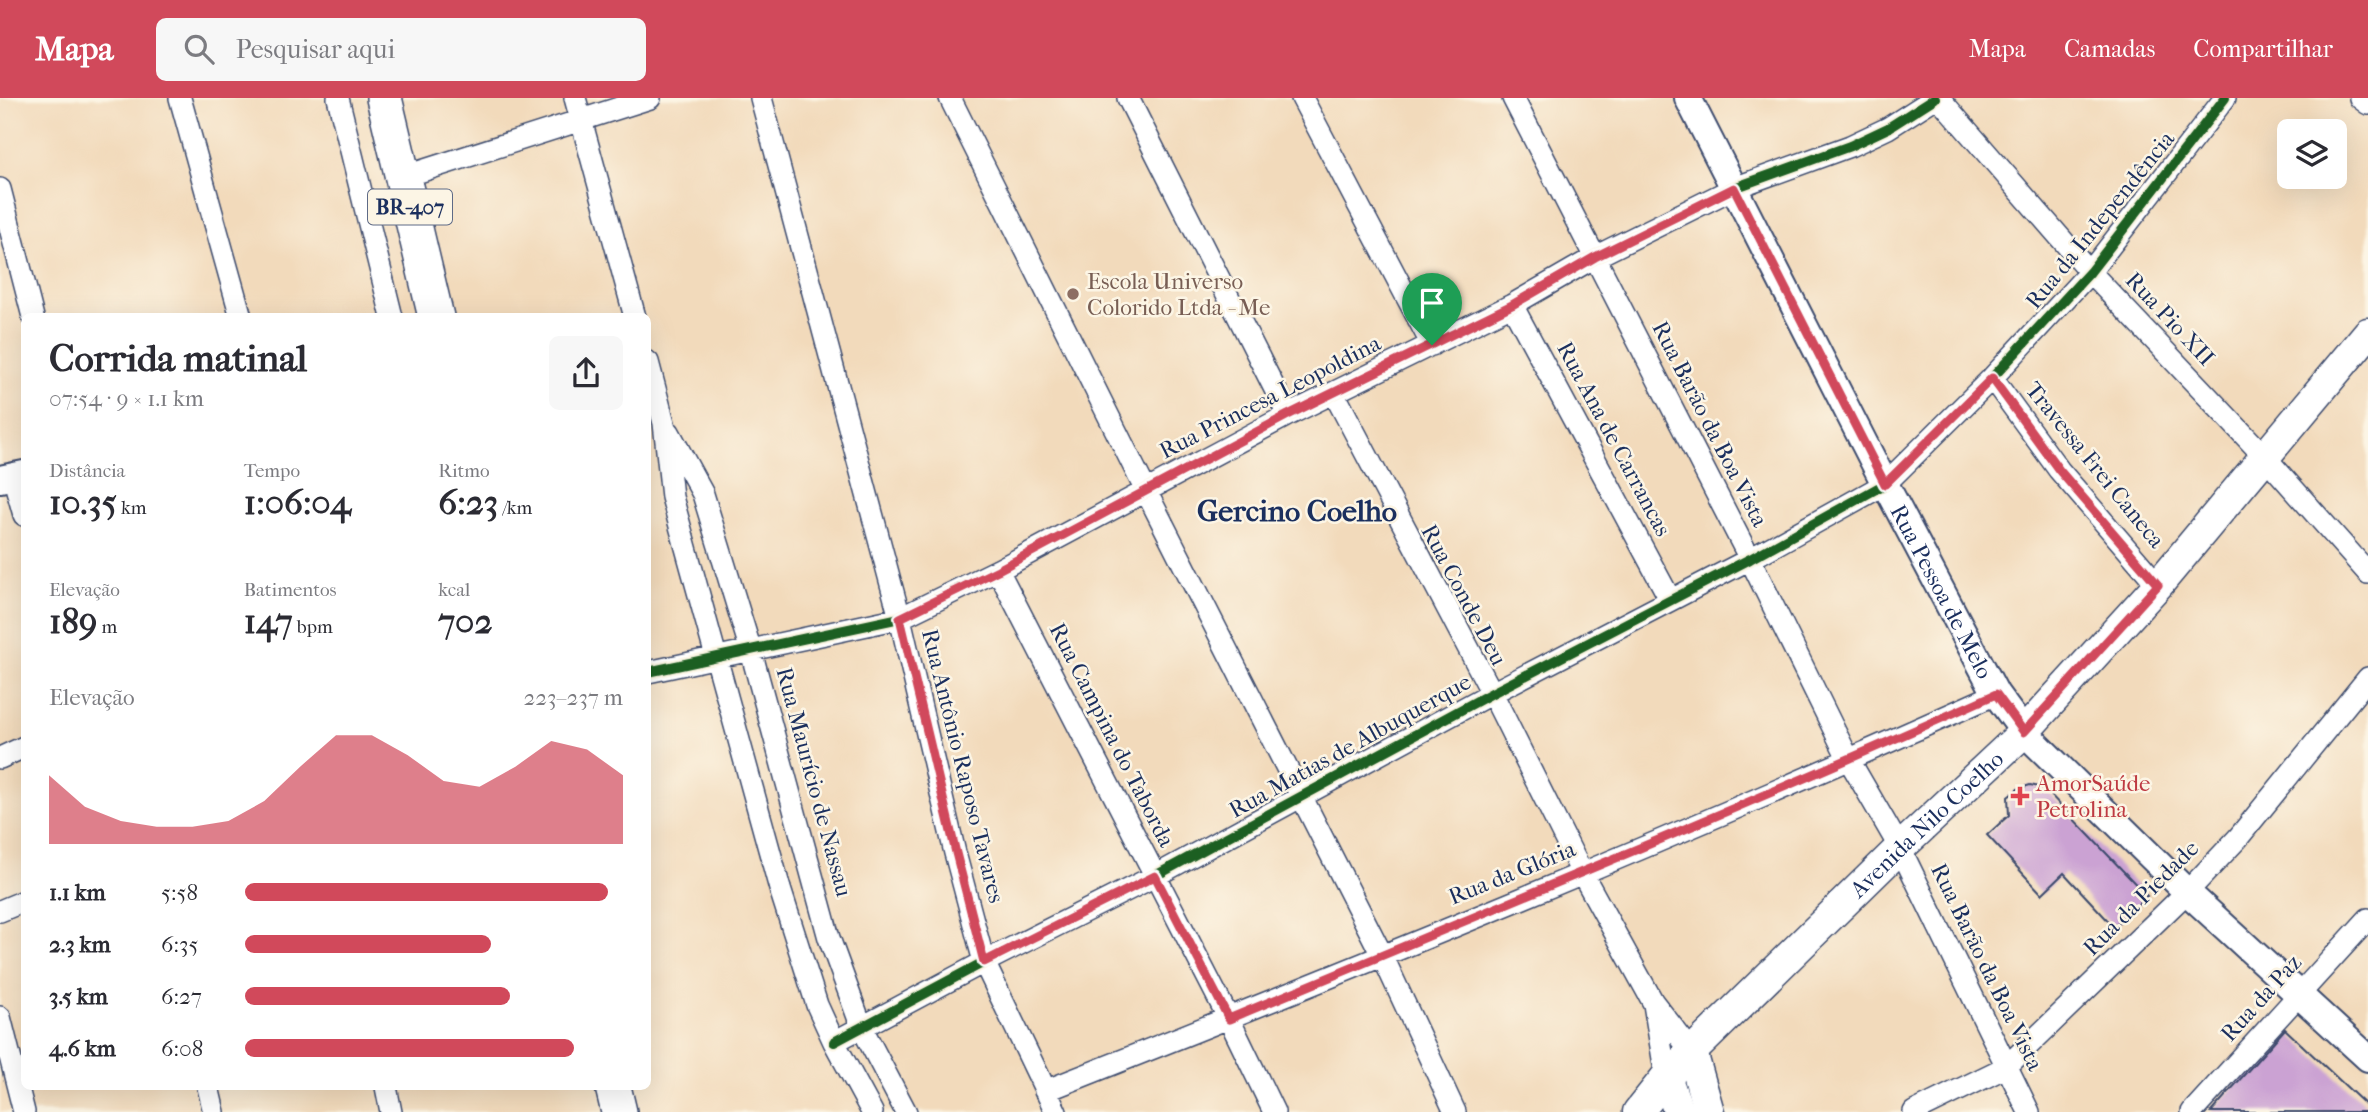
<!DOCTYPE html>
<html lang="pt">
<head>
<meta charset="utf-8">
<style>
	:root { --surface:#fff; --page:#f7f7f7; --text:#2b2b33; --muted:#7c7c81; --accent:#d1495b }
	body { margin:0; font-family:"IM FELL French Canon",serif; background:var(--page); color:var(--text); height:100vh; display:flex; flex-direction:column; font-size:26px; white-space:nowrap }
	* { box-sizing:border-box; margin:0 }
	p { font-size:23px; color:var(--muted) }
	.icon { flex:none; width:38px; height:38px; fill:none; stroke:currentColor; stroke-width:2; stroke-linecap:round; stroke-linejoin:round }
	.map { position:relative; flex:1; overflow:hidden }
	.side { position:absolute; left:21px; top:215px; width:630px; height:777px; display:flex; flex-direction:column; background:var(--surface); border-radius:10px; box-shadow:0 7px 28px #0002 }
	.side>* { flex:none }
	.tools { position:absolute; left:2277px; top:21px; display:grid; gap:14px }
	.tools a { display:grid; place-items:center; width:70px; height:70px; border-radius:10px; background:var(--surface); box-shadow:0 7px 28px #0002; font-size:35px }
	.pin { position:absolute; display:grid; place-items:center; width:60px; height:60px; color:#fff; margin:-72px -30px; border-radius:50% 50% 50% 0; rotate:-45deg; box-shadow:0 0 7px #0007 }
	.pin .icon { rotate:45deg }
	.round { display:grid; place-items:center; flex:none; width:74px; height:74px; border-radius:10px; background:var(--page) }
	.headline { display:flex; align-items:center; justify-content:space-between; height:119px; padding:0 28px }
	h1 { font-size:38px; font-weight:800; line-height:52px }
	.stats { display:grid; grid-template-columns:repeat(3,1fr); gap:10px; height:119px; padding:7px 28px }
	.stats div { display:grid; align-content:center }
	.stats b { font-size:35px; font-weight:800 }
	.stats small { font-size:19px; font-weight:400 }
	.stats p { font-size:19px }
	.chart { height:196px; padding:14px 28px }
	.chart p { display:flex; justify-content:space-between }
	.chart svg { width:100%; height:126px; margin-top:7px; fill:var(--accent); opacity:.7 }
	ul { padding:0 28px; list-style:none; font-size:23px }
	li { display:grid; grid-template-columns:112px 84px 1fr; align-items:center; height:52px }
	li i { height:18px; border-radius:9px; background:var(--accent) }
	header { display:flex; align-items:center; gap:42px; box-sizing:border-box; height:98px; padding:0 35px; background:var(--accent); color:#fff }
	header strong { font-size:33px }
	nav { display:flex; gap:38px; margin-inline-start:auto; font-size:24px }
	.search { width:490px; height:63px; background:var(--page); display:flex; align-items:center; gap:18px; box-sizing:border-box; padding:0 24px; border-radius:10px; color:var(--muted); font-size:26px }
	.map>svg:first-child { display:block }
	.building { fill:#cba2d3 }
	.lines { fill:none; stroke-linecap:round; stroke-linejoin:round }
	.minor-casing { stroke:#3b496c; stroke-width:24 }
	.tertiary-casing { stroke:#3b496c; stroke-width:30 }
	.secondary-casing { stroke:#3b496c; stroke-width:33 }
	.trunk-casing { stroke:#3b496c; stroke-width:38 }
	.minor { stroke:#fff; stroke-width:21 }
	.tertiary { stroke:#fff; stroke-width:26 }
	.secondary { stroke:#fff; stroke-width:30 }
	.trunk { stroke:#fff; stroke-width:35 }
	.cycleway-casing { stroke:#fcf5e5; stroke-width:15 }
	.cycleway { stroke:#1b5e20; stroke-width:10 }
	.route-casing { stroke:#fff; stroke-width:14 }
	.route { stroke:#d1495b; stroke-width:9 }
	.education-dot { fill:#8d6e63; stroke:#fcf5e5; stroke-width:2.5 }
	.health-dot { fill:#e0444e; stroke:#fcf5e5; stroke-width:2.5 }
	.labels { text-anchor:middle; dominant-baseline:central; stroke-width:5; stroke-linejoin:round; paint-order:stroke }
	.shield { fill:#fcf5e5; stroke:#5e6a86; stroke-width:2 }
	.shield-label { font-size:21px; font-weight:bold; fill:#1b2f5e }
	.street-label { font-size:23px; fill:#1b2f5e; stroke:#fcf5e5 }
	.education-label { font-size:23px; fill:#785e54; stroke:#fcf5e5; text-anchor:start }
	.health-label { font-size:23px; fill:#be3a42; stroke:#fcf5e5; text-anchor:start }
	.district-label { font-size:30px; font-weight:bold; fill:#1b2f5e; stroke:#fcf5e5 }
</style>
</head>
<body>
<header>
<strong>Mapa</strong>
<div class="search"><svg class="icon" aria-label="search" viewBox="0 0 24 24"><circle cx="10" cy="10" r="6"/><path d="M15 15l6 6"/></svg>Pesquisar aqui</div>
<nav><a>Mapa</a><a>Camadas</a><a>Compartilhar</a></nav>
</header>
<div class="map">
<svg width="2368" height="1014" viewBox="0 0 2368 1014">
	<rect width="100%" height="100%" fill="#fcf5e5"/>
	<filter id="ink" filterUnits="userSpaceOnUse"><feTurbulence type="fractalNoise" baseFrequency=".0143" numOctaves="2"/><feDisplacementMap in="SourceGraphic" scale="14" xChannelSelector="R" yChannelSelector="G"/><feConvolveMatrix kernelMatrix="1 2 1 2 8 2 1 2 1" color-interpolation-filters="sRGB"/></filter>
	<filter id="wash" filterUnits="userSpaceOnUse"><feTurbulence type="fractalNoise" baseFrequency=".00686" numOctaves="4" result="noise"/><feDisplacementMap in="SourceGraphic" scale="28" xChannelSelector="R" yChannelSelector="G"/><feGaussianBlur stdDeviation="1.57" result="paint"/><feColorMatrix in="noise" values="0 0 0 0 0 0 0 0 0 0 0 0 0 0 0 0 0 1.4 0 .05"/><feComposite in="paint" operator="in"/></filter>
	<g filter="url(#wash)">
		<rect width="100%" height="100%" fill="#f2dabb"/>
		<g id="blocks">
			<path class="building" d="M2030 687 2044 690 2147 798 2114 829 2064 775 2042 796 1987 737 2009 717 2008 699 2018 691Z
				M2285 931 2368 1009V1014H2211Z"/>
		</g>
	</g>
	<g filter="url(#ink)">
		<use href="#blocks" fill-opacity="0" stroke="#3b496c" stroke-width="2"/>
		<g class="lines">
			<defs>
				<path id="minor" d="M180 0 241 219
					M338 0 392 219
					M575 0 635 219
					M761 0 900 520 955 755 984 864 1056 1014
					M950 0 1145 391 1382 857 1455 1014
					M1128 0 1288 317
					M1302 0 1432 247
					M1513 0 1750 461 1849 662 1900 750 2029 1014
					M1939 0 2090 174 2265 359 2368 475
					M2360 0 2368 6
					M403 79 650 0
					M0 91 33 219
					M1512 207 1670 501
					M648 264 664 325 672 399 780 791 817 907 834 944 872 1014
					M1992 280 2059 372 2158 487
					M1334 295 1492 595 1582 775 1653 904 1692 954
					M669 334 703 396 751 553 829 840 862 930 906 1014
					M13 378 24 417
					M998 472 1229 921 1274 1014
					M648 574 900 520 998 472 1288 317 1512 207 1595 159 1734 90 1850 48 1888 30 1935 0
					M0 660 24 649
					M0 813 24 803
					M1654 906 1666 979
					M0 919 24 1014
					M834 944 984 864 1155 778 1492 595 1750 461 1885 386 1992 280 2090 174 2225 0
					M208 989 214 1014
					M386 989 391 1014
					M1045 993C1364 867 1683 737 1996 596
					M1914 1014 2006 969 2187 794 2238 740 2368 580
					M2192 1014 2368 821"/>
				<g id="tertiary">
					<path id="s1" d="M1688 0 1885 386 1996 596 2024 634 2187 794 2368 960"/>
					<path d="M0 381 24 376"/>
				</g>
				<g id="secondary">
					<path d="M1692 954 1709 1014"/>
					<path d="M1666 979 1679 1014"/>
					<path id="s2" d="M1638 1014 1666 979 1900 750 2024 634 2158 487 2368 235"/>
				</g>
				<path id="trunk" d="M384 0 436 219
					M613 989 619 1014"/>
			</defs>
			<use href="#minor" class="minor-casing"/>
			<use href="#tertiary" class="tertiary-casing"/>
			<use href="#secondary" class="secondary-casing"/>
			<use href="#trunk" class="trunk-casing"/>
			<use href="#minor" class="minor"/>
			<use href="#tertiary" class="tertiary"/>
			<use href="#secondary" class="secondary"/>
			<use href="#trunk" class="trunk"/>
			<defs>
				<path id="cycleway" d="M648 574 900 520 998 472 1288 317 1512 207 1595 159 1734 90 1850 48 1888 30 1935 0
					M834 944 984 864 1155 778 1492 595 1750 461 1885 386 1992 280 2090 174 2225 0"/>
			</defs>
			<use href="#cycleway" class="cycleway-casing"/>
			<use href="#cycleway" class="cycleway"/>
		</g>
	</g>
	<g class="lines" filter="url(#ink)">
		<defs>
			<path id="route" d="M1734 90 1885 386 1992 280 2059 372 2158 487 2024 634 1996 596C1742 710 1485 814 1229 921L1155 778 984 864 956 755 900 520 998 472 1288 317 1512 207 1595 159Z"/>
		</defs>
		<use href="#route" class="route-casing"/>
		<use href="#route" class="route"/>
	</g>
	<circle class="education-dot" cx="1073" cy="196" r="7"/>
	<path class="health-dot" d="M2016.5 687.5h7v7h7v7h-7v7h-7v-7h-7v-7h7z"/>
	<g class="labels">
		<rect class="shield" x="368" y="91.5" width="84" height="35" rx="5"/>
		<g class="shield-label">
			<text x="410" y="109">BR-407</text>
		</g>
		<g class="street-label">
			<text transform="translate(2100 122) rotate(-51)">Rua da Independência</text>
			<text transform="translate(2170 221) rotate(47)">Rua Pio XII</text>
			<text transform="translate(1270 299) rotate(-27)">Rua Princesa Leopoldina</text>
			<text transform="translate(1710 326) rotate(63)">Rua Barão da Boa Vista</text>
			<text transform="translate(1614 341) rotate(62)">Rua Ana de Carrancas</text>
			<text transform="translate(2095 367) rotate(51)">Travessa Frei Caneca</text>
			<text stroke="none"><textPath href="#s1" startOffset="555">Rua Pessoa de Melo</textPath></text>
			<text transform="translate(1464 497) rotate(62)">Rua Conde Deu</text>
			<text transform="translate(1112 637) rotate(63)">Rua Campina do Taborda</text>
			<text transform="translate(1350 648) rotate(-29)">Rua Matias de Albuquerque</text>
			<text transform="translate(963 668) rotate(76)">Rua Antônio Raposo Tavares</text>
			<text transform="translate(814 684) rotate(75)">Rua Maurício de Nassau</text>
			<text stroke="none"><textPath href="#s2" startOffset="408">Avenida Nilo Coelho</textPath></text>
			<text transform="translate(1512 775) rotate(-22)">Rua da Glória</text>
			<text transform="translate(2141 800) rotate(-45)">Rua da Piedade</text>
			<text transform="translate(1987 869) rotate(64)">Rua Barão da Boa Vista</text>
			<text transform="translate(2261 900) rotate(-48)">Rua da Paz</text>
		</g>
		<g class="education-label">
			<text x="1087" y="183">Escola Universo<tspan x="1087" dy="26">Colorido Ltda - Me</tspan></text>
		</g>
		<g class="health-label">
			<text x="2036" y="685">AmorSaúde<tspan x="2036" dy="26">Petrolina</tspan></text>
		</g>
		<g class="district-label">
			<text x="1297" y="413">Gercino Coelho</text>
		</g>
	</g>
</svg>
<div class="tools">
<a><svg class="icon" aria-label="layers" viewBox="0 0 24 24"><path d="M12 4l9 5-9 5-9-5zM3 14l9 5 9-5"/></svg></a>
</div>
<div class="pin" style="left:1432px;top:247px;background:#1e9e55"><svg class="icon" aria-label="arrive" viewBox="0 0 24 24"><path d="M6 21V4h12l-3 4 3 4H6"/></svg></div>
<section class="side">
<div class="headline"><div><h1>Corrida matinal</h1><p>07:54 · 9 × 1.1 km</p></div><a class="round"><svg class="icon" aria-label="share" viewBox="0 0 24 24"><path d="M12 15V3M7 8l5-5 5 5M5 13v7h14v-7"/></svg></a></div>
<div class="stats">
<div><p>Distância</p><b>10.35<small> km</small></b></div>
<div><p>Tempo</p><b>1:06:04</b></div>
<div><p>Ritmo</p><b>6:23<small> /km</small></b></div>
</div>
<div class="stats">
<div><p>Elevação</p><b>189<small> m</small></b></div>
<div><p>Batimentos</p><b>147<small> bpm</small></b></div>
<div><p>kcal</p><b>702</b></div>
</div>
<div class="chart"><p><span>Elevação</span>223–237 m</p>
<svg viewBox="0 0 160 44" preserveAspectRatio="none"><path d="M0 44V20L10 31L20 36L30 38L40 38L50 36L60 29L70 17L80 6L90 6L100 13L110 22L120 24L130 17L140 8L150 11L160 20V44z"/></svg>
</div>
<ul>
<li><b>1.1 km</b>5:58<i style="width:96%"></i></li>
<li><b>2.3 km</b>6:35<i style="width:65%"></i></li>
<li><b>3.5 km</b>6:27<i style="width:70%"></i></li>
<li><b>4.6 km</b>6:08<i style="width:87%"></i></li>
</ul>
</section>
</div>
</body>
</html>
